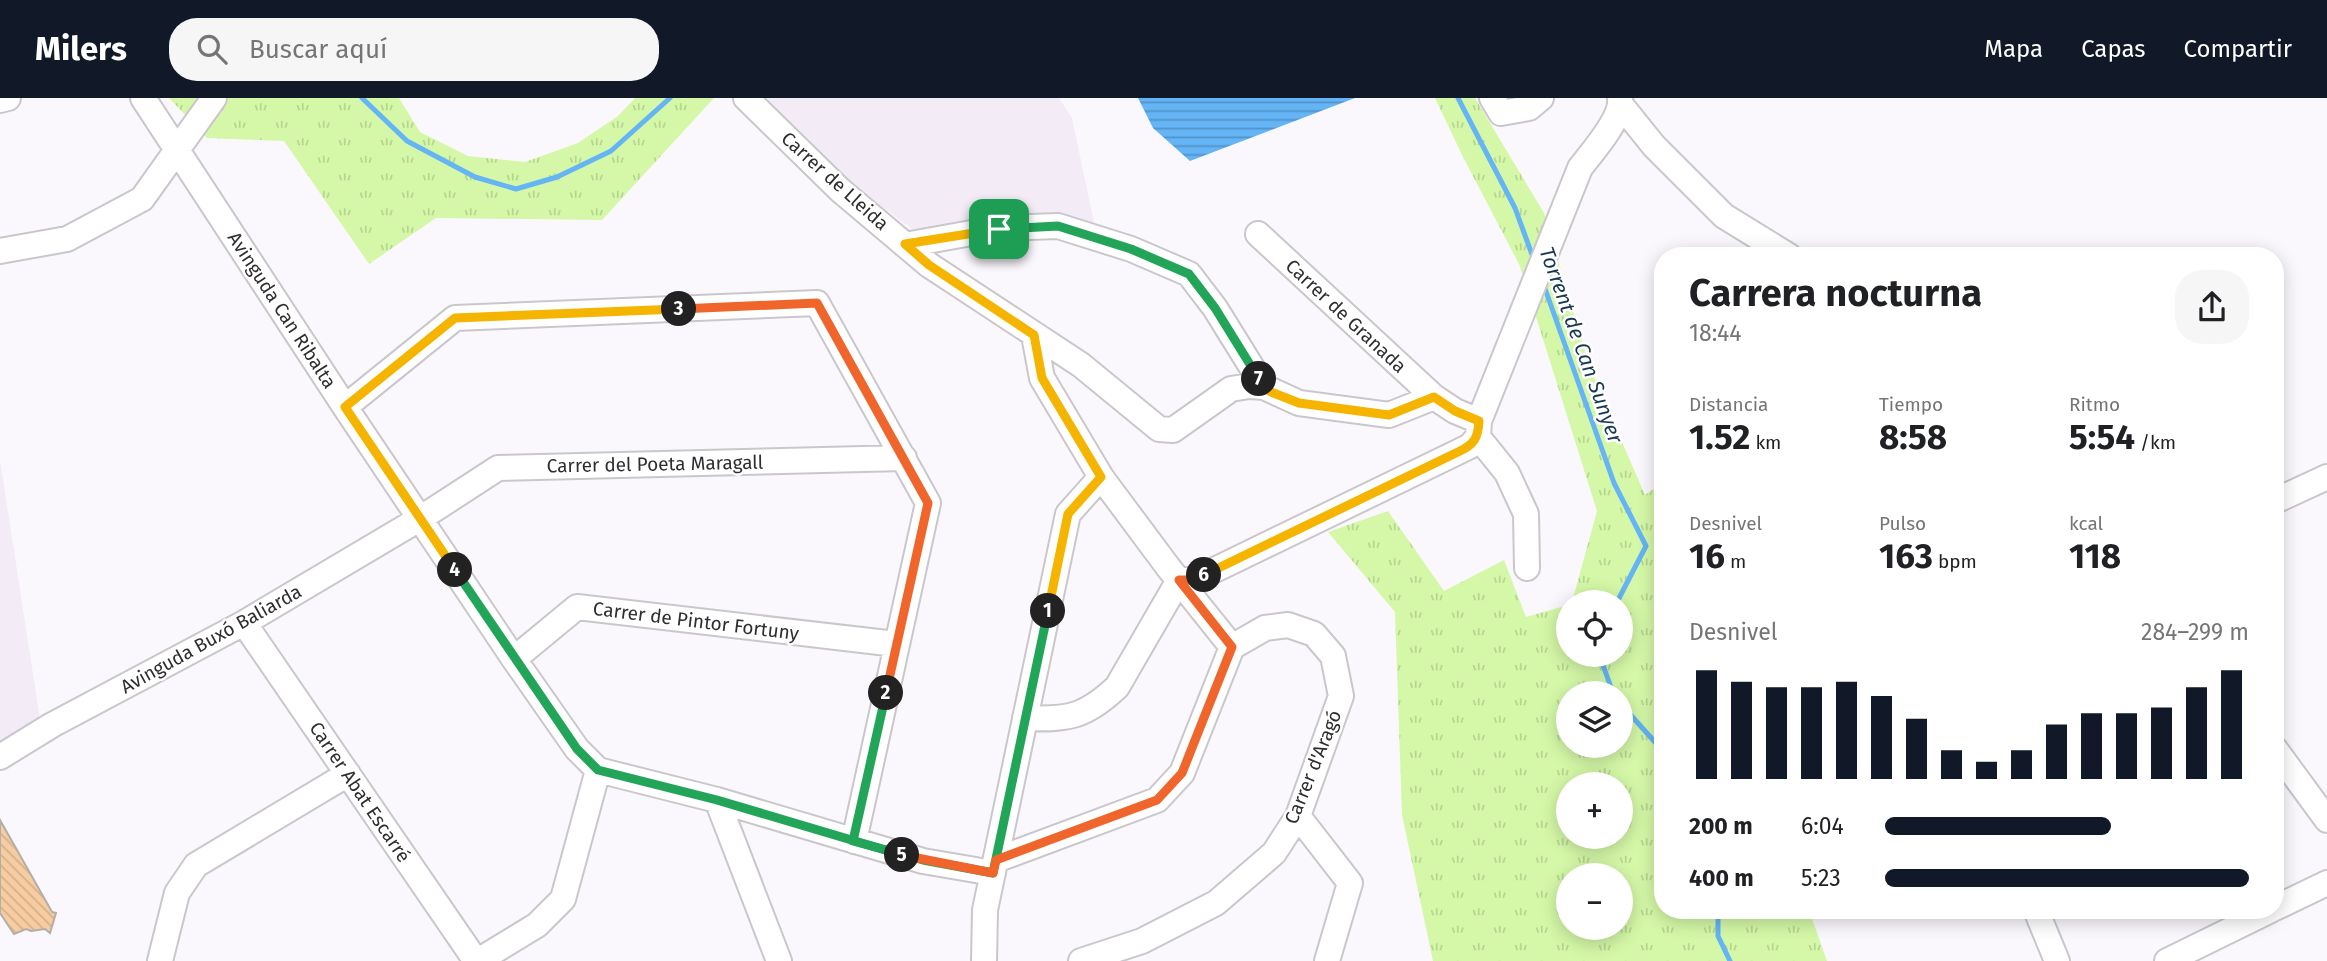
<!DOCTYPE html>
<html lang="es">
<head>
<meta charset="utf-8">
<style>
	:root { --surface:#fff; --page:#f6f6f6; --text:#202124; --muted:#757577; --accent:#111827 }
	body { margin:0; font-family:"Fira Sans",sans-serif; background:var(--page); color:var(--text); height:100vh; display:flex; flex-direction:column; font-size:26px; white-space:nowrap }
	* { box-sizing:border-box; margin:0 }
	p { font-size:23px; color:var(--muted) }
	.icon { flex:none; width:38px; height:38px; fill:none; stroke:currentColor; stroke-width:2; stroke-linecap:round; stroke-linejoin:round }
	.map { position:relative; flex:1; overflow:hidden }
	.details { position:absolute; left:1654px; top:149px; width:630px; height:672px; display:flex; flex-direction:column; background:var(--surface); border-radius:28px; box-shadow:0 4px 18px #0003 }
	.details>* { flex:none }
	.controls { position:absolute; left:1556px; top:492px; display:grid; gap:14px }
	.controls a { display:grid; place-items:center; width:77px; height:77px; border-radius:50%; background:var(--surface); box-shadow:0 4px 18px #0003; font-size:35px }
	.pin { position:absolute; display:grid; place-items:center; width:60px; height:60px; color:#fff; margin:-30px; border-radius:14px; box-shadow:0 4px 10px #0006 }
	.km { position:absolute; width:35px; height:35px; margin:-18px; border-radius:50%; background:#222; color:#fff; font-size:19px; line-height:35px; text-align:center }
	.round { display:grid; place-items:center; flex:none; width:74px; height:74px; border-radius:28px; background:var(--page) }
	.summary { display:flex; align-items:center; justify-content:space-between; height:119px; padding:0 35px }
	h1 { font-size:38px; font-weight:700; line-height:52px }
	.metrics { display:grid; grid-template-columns:repeat(3,1fr); gap:10px; height:119px; padding:7px 35px }
	.metrics div { display:grid; align-content:center }
	.metrics b { font-size:35px; font-weight:700 }
	.metrics small { font-size:19px; font-weight:400 }
	.metrics p { font-size:19px }
	.chart { height:196px; padding:14px 35px }
	.chart p { display:flex; justify-content:space-between }
	.chart svg { width:100%; height:126px; margin-top:7px; stroke:var(--accent); stroke-width:6 }
	ul { padding:0 35px; list-style:none; font-size:23px }
	li { display:grid; grid-template-columns:112px 84px 1fr; align-items:center; height:52px }
	li i { height:18px; border-radius:9px; background:var(--accent) }
	header { display:flex; align-items:center; gap:42px; box-sizing:border-box; height:98px; padding:0 35px; background:var(--accent); color:#fff }
	header strong { font-size:33px }
	nav { display:flex; gap:38px; margin-inline-start:auto; font-size:24px }
	.search { width:490px; height:63px; background:var(--page); display:flex; align-items:center; gap:18px; box-sizing:border-box; padding:0 24px; border-radius:28px; color:var(--muted); font-size:26px }
	.map>svg:first-child { display:block }
	.built { fill:#f3ecf7 }
	.grass { fill:url(#grass-tufts); fill-rule:evenodd }
	.water { fill:url(#water-rules) }
	.lines { fill:none; stroke-linecap:round; stroke-linejoin:round }
	.stream { stroke:#64b4f6; stroke-width:5 }
	.building { fill:url(#building-back-hatch); stroke:#b2aeaa; stroke-width:2 }
	.minor-casing { stroke:#cac7cc; stroke-width:28 }
	.minor { stroke:#fff; stroke-width:24 }
	.split-1-casing { stroke:#fff; stroke-width:14 }
	.split-2-casing { stroke:#fff; stroke-width:14 }
	.split-3-casing { stroke:#fff; stroke-width:14 }
	.split-4-casing { stroke:#fff; stroke-width:14 }
	.split-5-casing { stroke:#fff; stroke-width:14 }
	.split-6-casing { stroke:#fff; stroke-width:14 }
	.split-7-casing { stroke:#fff; stroke-width:14 }
	.split-8-casing { stroke:#fff; stroke-width:14 }
	.split-1 { stroke:#f5b400; stroke-width:9 }
	.split-2 { stroke:#22a559; stroke-width:9 }
	.split-3 { stroke:#f0652b; stroke-width:9 }
	.split-4 { stroke:#f5b400; stroke-width:9 }
	.split-5 { stroke:#22a559; stroke-width:9 }
	.split-6 { stroke:#f0652b; stroke-width:9 }
	.split-7 { stroke:#f5b400; stroke-width:9 }
	.split-8 { stroke:#22a559; stroke-width:9 }
	.labels { text-anchor:middle; dominant-baseline:central; stroke-width:5; stroke-linejoin:round; paint-order:stroke }
	.street-label { font-size:19px; fill:#2e2d2f; stroke:#fff }
	.water-label { font-size:21px; font-style:italic; fill:#163752; stroke:#fff }
</style>
</head>
<body>
<header>
<strong>Milers</strong>
<div class="search"><svg class="icon" aria-label="search" viewBox="0 0 24 24"><circle cx="10" cy="10" r="6"/><path d="M15 15l6 6"/></svg>Buscar aquí</div>
<nav><a>Mapa</a><a>Capas</a><a>Compartir</a></nav>
</header>
<div class="map">
<svg width="2327" height="863" viewBox="0 0 2327 863">
	<defs>
		<pattern id="grass-tufts" width="24" height="20" patternUnits="userSpaceOnUse" patternTransform="scale(1.75)"><rect width="24" height="20" fill="#d4f8a7"/><path d="M3 7l-1-3M5 7V3M7 7l1-3M15 17l-1-3M17 17v-4M19 17l1-3" fill="none" stroke="#b6d590"/></pattern>
		<pattern id="water-rules" width="6" height="5" patternUnits="userSpaceOnUse" patternTransform="scale(1.75)"><rect width="6" height="5" fill="#64b4f6"/><path d="M0 2.5h6" fill="none" stroke="#5393c8"/></pattern>
		<pattern id="building-back-hatch" width="6" height="6" patternUnits="userSpaceOnUse" patternTransform="scale(1.75)"><rect width="6" height="6" fill="#f7cca1"/><path d="M-1 5l2 2M0 0l6 6M5-1l2 2" fill="none" stroke="#d4b08b"/></pattern>
	</defs>
	<rect width="100%" height="100%" fill="#fbf8fd"/>
	<path class="built" d="M764 0H1059L1072 20 1095 129 919 136 854 88Z
		M0 362 40 621 0 643Z"/>
	<path class="grass" d="M169 0H399L420 34 468 58 525 64 578 45 618 18 635 0H714L602 122 436 120 369 166 284 43 207 40Z
		M1435 0H1475L1544 115 1590 270 1645 397 1662 385V812H1809L1827 863H1433L1402 717 1395 514 1328 434 1388 413 1444 493 1504 462 1526 519 1568 507V556H1620V504H1572L1597 413 1520 168 1462 57ZM1568 595H1620V648H1568ZM1568 686H1620V738H1568ZM1568 777H1620V830H1568Z"/>
	<path class="water" d="M1138 0H1355L1190 63 1153 30Z"/>
	<g class="lines">
		<path class="stream" d="M362 0 407 43 475 79 516 91 557 79 611 53 670 0
			M1458 0 1515 110 1534 162
			M1543 185 1614 385 1646 448 1617 504
			M1599 556 1613 595
			M1620 605 1662 652
			M1718 812V838L1730 863"/>
	</g>
	<path class="building" d="M0 722 52 814 56 815 50 835 45 831 31 833 26 831 14 836 0 815Z"/>
	<g class="lines">
		<defs>
			<path id="minor" d="M143 0 345 309 514 561 577 651 598 672 717 702 923 763 993 775
				M746 0 840 92 929 167 1081 267 1159 331 1173 332 1231 291 1249 288 1264 289 1299 305 1389 317 1434 299
				M1492 0 1501 15 1529 10 1541 0
				M0 2 8 0
				M1621 7 1654 48 1724 118 1789 158
				M1258 136 1434 299 1455 313 1479 323
				M905 147 999 130 1058 128 1131 151 1189 176 1215 210 1264 289
				M0 153 67 141 142 101 214 0
				M1034 237 1042 280 1101 379 1168 469 1232 549
				M345 309 455 220 817 205 928 405 854 743
				M1478 339 1479 323 1580 70C1592 54 1623 20 1620 0
				M1478 339 1507 375 1526 416 1527 470
				M2275 403 2327 379
				M1179 482H1194L1460 353 1470 348 1478 339
				M244 525 476 863
				M514 561 577 509 896 546
				M1025 620C1068 622 1085 619 1117 589L1179 482
				M2275 651 2327 722
				M0 659 52 627 244 525 421 420 498 370 904 360
				M717 702 779 863
				M1298 718 1350 785 1327 863
				M996 762 1157 702 1182 675 1232 549
				M2275 810 2327 785
				M2036 812 2057 863
				M160 863 177 795 196 767 348 676
				M478 863 537 827 563 801 598 672
				M984 863 985 812 1068 416 1101 379
				M1081 863 1142 843 1216 805 1274 755 1298 718 1341 598 1333 558 1314 536 1288 527 1265 530 1232 549
				M2167 863 2271 812"/>
		</defs>
		<use href="#minor" class="minor-casing"/>
		<use href="#minor" class="minor"/>
	</g>
	<g class="lines">
		<defs>
			<path id="split-1" d="M999 131 905 146 929 167 1034 237 1042 280 1101 379 1068 416 1048 513"/>
			<path id="split-2" d="M886 595 853 743 923 762 993 775 1048 513"/>
			<path id="split-3" d="M679 211 817 205 928 405 886 595"/>
			<path id="split-4" d="M455 472 345 309 455 220 679 211"/>
			<path id="split-5" d="M455 472 577 651 598 672 717 702 902 757"/>
			<path id="split-6" d="M902 757 993 775 996 762 1157 702 1182 675 1232 549 1179 482H1194L1204 477"/>
			<path id="split-7" d="M1204 477 1460 353C1475 346 1478 339 1479 323L1455 313 1434 299 1389 317 1299 305 1271 294 1264 289 1259 281"/>
			<path id="split-8" d="M999 131 1058 128 1131 151 1189 176 1215 210 1259 281"/>
		</defs>
		<use href="#split-1" class="split-1-casing"/>
		<use href="#split-2" class="split-2-casing"/>
		<use href="#split-3" class="split-3-casing"/>
		<use href="#split-4" class="split-4-casing"/>
		<use href="#split-5" class="split-5-casing"/>
		<use href="#split-6" class="split-6-casing"/>
		<use href="#split-7" class="split-7-casing"/>
		<use href="#split-8" class="split-8-casing"/>
		<use href="#split-1" class="split-1"/>
		<use href="#split-2" class="split-2"/>
		<use href="#split-3" class="split-3"/>
		<use href="#split-4" class="split-4"/>
		<use href="#split-5" class="split-5"/>
		<use href="#split-6" class="split-6"/>
		<use href="#split-7" class="split-7"/>
		<use href="#split-8" class="split-8"/>
	</g>
	<g class="labels">
		<g class="street-label">
			<text transform="translate(835 83) rotate(42)">Carrer de Lleida</text>
			<text transform="translate(282 212) rotate(57)">Avinguda Can Ribalta</text>
			<text transform="translate(1346 218) rotate(43)">Carrer de Granada</text>
			<text transform="translate(655 366) rotate(-1)">Carrer del Poeta Maragall</text>
			<text transform="translate(696 523) rotate(7)">Carrer de Pintor Fortuny</text>
			<text transform="translate(211 541) rotate(-29)">Avinguda Buxó Baliarda</text>
			<text transform="translate(1313 669) rotate(-68)">Carrer d'Aragó</text>
			<text transform="translate(360 694) rotate(56)">Carrer Abat Escarré</text>
		</g>
		<g class="water-label">
			<text transform="translate(1581 247) rotate(70)">Torrent de Can Sunyer</text>
		</g>
	</g>
</svg>
<div class="controls">
<a><svg class="icon" aria-label="locate" viewBox="0 0 24 24"><circle cx="12" cy="12" r="6"/><path d="M12 2v4M12 18v4M2 12h4M18 12h4"/></svg></a>
<a><svg class="icon" aria-label="layers" viewBox="0 0 24 24"><path d="M12 4l9 5-9 5-9-5zM3 14l9 5 9-5"/></svg></a>
<a>+</a>
<a>−</a>
</div>
<div class="pin" style="left:999px;top:131px;background:#1e9e55"><svg class="icon" aria-label="arrive" viewBox="0 0 24 24"><path d="M6 21V4h12l-3 4 3 4H6"/></svg></div>
<b class="km" style="left:1048px;top:513px">1</b>
<b class="km" style="left:886px;top:595px">2</b>
<b class="km" style="left:679px;top:211px">3</b>
<b class="km" style="left:455px;top:472px">4</b>
<b class="km" style="left:902px;top:757px">5</b>
<b class="km" style="left:1204px;top:477px">6</b>
<b class="km" style="left:1259px;top:281px">7</b>
<section class="details">
<div class="summary"><div><h1>Carrera nocturna</h1><p>18:44</p></div><a class="round"><svg class="icon" aria-label="share" viewBox="0 0 24 24"><path d="M12 15V3M7 8l5-5 5 5M5 13v7h14v-7"/></svg></a></div>
<div class="metrics">
<div><p>Distancia</p><b>1.52<small> km</small></b></div>
<div><p>Tiempo</p><b>8:58</b></div>
<div><p>Ritmo</p><b>5:54<small> /km</small></b></div>
</div>
<div class="metrics">
<div><p>Desnivel</p><b>16<small> m</small></b></div>
<div><p>Pulso</p><b>163<small> bpm</small></b></div>
<div><p>kcal</p><b>118</b></div>
</div>
<div class="chart"><p><span>Desnivel</span>284–299 m</p>
<svg viewBox="0 0 160 44" preserveAspectRatio="none"><path d="M5 44V6M15 44V10M25 44V12M35 44V12M45 44V10M55 44V15M65 44V23M75 44V34M85 44V38M95 44V34M105 44V25M115 44V21M125 44V21M135 44V19M145 44V12M155 44V6"/></svg>
</div>
<ul>
<li><b>200 m</b>6:04<i style="width:62%"></i></li>
<li><b>400 m</b>5:23<i style="width:100%"></i></li>
</ul>
</section>
</div>
</body>
</html>
